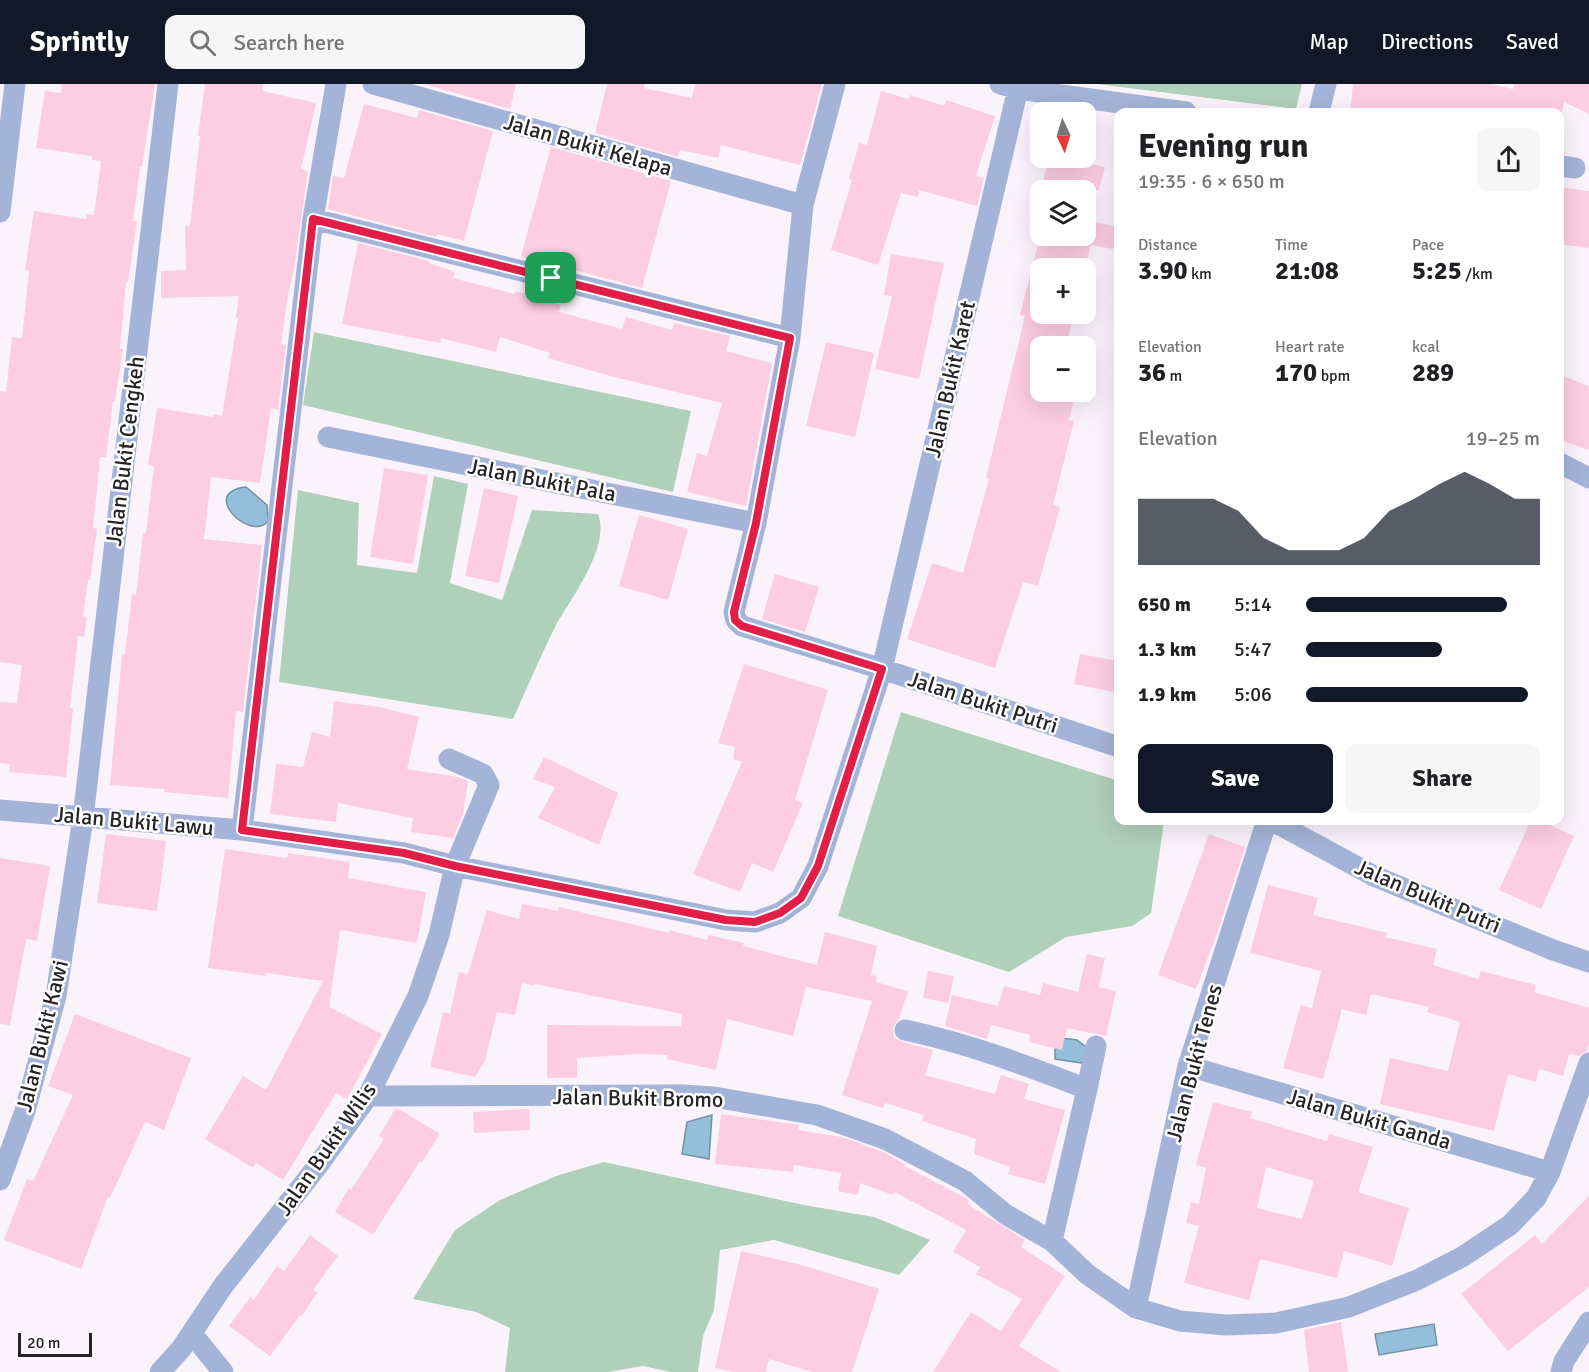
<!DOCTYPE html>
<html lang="en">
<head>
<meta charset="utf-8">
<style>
	:root { --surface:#fff; --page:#f6f6f6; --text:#202124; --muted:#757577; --accent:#111827 }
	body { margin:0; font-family:Signika,sans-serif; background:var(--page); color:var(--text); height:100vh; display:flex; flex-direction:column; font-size:22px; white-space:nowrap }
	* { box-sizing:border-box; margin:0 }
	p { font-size:20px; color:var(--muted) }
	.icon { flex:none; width:33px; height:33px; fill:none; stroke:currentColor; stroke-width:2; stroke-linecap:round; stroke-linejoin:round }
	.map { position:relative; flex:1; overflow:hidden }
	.sheet { position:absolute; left:1114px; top:24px; width:450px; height:717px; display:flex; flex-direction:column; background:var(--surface); border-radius:12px; box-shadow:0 6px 24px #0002 }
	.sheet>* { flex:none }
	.needle { width:39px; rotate:176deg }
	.controls { position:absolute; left:1030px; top:18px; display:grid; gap:12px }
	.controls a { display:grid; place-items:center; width:66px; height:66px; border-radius:12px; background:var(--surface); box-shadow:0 6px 24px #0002; font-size:30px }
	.scale { position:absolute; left:18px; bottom:15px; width:74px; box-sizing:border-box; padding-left:6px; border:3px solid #262326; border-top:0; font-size:16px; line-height:21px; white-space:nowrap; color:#262326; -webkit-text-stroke:4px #fff; paint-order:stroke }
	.pin { position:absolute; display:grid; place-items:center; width:51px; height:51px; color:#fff; margin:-26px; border-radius:12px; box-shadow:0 3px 9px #0006 }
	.round { display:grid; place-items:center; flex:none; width:63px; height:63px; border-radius:12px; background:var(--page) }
	.head { display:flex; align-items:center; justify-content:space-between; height:102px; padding:0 24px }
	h1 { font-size:33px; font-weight:700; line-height:45px }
	.metrics { display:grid; grid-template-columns:repeat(3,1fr); gap:9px; height:102px; padding:6px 24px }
	.metrics div { display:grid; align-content:center }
	.metrics b { font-size:26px; font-weight:700 }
	.metrics small { font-size:16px; font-weight:400 }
	.metrics p { font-size:16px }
	.chart { height:168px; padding:12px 24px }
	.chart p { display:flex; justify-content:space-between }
	.chart svg { width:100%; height:108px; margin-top:6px; fill:var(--accent); opacity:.7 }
	.button { display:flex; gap:12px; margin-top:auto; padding:12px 24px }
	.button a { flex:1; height:69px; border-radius:12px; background:var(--accent); color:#fff; font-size:24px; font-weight:700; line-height:69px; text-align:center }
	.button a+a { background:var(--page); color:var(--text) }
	ul { padding:0 24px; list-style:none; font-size:20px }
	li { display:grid; grid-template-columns:96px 72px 1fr; align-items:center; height:45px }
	li i { height:15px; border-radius:8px; background:var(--accent) }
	header { display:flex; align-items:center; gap:36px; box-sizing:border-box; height:84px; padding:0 30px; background:var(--accent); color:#fff }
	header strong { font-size:28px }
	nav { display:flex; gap:33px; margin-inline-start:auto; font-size:21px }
	.search { width:420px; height:54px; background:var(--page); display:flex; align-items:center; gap:15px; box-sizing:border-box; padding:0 21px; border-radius:12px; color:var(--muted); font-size:22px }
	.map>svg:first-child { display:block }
	.green { fill:#afd0b9 }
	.water { fill:#94bfda; stroke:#7390a4; stroke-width:1.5 }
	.building { fill:#fdcde2; fill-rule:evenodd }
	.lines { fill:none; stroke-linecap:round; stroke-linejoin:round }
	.street { stroke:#a4b4d8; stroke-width:21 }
	.route-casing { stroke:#fff; stroke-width:12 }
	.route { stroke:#e11d48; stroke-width:8 }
	.labels { text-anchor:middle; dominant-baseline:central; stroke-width:5; stroke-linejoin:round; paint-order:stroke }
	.street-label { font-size:22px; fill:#262326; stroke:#fff }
</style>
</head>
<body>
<header>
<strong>Sprintly</strong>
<div class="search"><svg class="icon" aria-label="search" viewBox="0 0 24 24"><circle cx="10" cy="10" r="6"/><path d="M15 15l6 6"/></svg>Search here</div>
<nav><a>Map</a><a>Directions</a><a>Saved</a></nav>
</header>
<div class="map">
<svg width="1589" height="1288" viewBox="0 0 1589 1288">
	<rect width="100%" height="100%" fill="#fbf3fc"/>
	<path class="green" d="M1097 0H1302L1296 25Z
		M314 248 691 327 673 408 303 321Z
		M434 392 468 400 450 499 502 516 532 426 598 430C611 463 571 514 555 543 540 573 527 604 513 635L279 598 298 406 359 419 357 481 417 489Z
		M901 628 1119 697V736L1164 737 1151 829 1132 842 1066 853 1009 888 838 832Z
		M604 1078 804 1121 874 1133 930 1156 899 1191 774 1156 720 1166 714 1226 703 1252 698 1288H671L643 1282 608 1288H505L510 1244 476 1228 413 1215 455 1146 500 1116 559 1091Z"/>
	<path class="water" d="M246 403 267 421 268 437C251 459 198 408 246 403Z
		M1062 954 1077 956 1086 963 1087 975 1081 979 1055 975V966Z
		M712 1031 709 1075 682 1070 687 1038Z
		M1434 1240 1437 1261 1379 1271 1375 1250Z"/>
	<path class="building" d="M62 0H155L142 83H140L133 137H137L128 198H126L120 265H123L115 317H113L106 373H100L93 444 97 445 90 496H88L83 532 87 533 84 553 78 552 70 624H73L66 693 9 688 10 680 0 679V618L17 619 22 581 0 578V307L6 308 12 253 22 254 29 187 25 186 34 127 86 135V130L94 131 101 77 92 76V72L36 64 45 7 61 9Z
		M205 0H263L262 7 316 19 301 85 308 87 294 185 288 211 281 260 286 261 278 326 271 324 260 399 211 393 204 455 262 461 243 628 236 627 228 714 164 708V705L110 701 122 570H125L132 510 136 511 143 449H146L154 382 148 381 157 324 213 333V330L222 332 238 234H236L239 212 161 214V187L186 186 185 142H190L200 52H198Z
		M424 0H516L510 25Z
		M607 0H645L644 4 692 14 695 0H822L800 81 721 61 718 74 680 66 678 73 595 49Z
		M1353 0H1491L1513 5 1514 0H1589V30L1564 18 1562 28H1350Z
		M881 7 908 15 910 11 944 22 946 16 995 32 976 92 984 94 977 122 919 106 918 113 901 109 878 181 831 166 852 96 849 95 859 59 867 61Z
		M364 20 417 34 419 26 493 47 464 157 437 150 436 153 328 125 333 92 344 94Z
		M551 63 671 97 642 204 521 172Z
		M1049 74H1066L1105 83 1099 106H1041Z
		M1560 103 1589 107V164L1560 160Z
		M1086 136 1118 143 1113 165 1091 161 1085 184H1041V230H1074L1066 262H1041V308H1076L1069 336 1074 337 1053 421 1060 423 1038 502 1023 498 995 584 907 555 932 479 963 489 989 395 986 394 1025 232 1020 231 1040 152H1086Z
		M358 159 429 177V179L455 188 453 194 515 210 516 207 561 221 559 228 622 245 626 233 672 246 674 239 730 252 726 267 772 279 746 422 687 408 697 369 707 372 722 319 610 292 548 274 550 269 500 253 496 268 441 254 440 259 342 240Z
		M891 170 944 179 919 295 875 285 892 212 884 211Z
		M826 258 874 269 855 353 806 342Z
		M1560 291 1589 302V366L1560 356Z
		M384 384 428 391 413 480 370 473Z
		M484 404 518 412 499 499 465 492Z
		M639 431 688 445 668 516 619 502Z
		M775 490 819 503 805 548 762 535Z
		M1080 570 1119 577V609L1074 600Z
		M744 580 828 606 795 716 803 719 773 788 752 779 740 808 693 790 742 678 733 675 735 663 718 659Z
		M334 617 379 623 419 633 407 685 458 693 468 697 463 730 453 754 411 748 413 734 338 719 336 738 270 730 276 680 303 683 312 648 330 653Z
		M544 673 618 709 599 761 538 734 555 703 533 695Z
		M1531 736H1539L1574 752 1541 825 1499 806Z
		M106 750 166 757 157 827 97 819Z
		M1209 750 1245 763 1218 847 1196 905 1158 891Z
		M225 765 287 774 288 769 350 778 348 794 426 808 417 859 340 846 329 923 382 950 347 1015 336 1009 283 1096 256 1079 253 1084 205 1055 243 992 266 1006 323 897 266 889V892L208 884Z
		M0 774 50 782 37 857 26 855 10 941 0 940Z
		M1268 801 1318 814 1313 831 1387 849 1385 853 1437 865 1433 881 1478 895 1481 887 1536 901 1534 908 1589 924V959L1587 967 1579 972 1569 970 1563 992 1539 985 1536 998 1508 990 1494 1047 1380 1020 1390 974 1448 987 1460 938 1427 928 1429 923 1371 910 1366 931 1342 925 1323 995 1283 984 1301 921 1312 924 1321 887 1250 869Z
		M522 820 558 827 559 823 669 849V846L707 856 708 851 744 859 743 862 817 881 825 848 877 862 871 891 877 892 876 898 908 907 899 935 893 943 894 953 902 958 933 966 925 991 995 1010 1001 991 1029 1000 1024 1015 1065 1026 1045 1100 1008 1090 1010 1083 974 1070 976 1055 922 1037 924 1031 885 1019 883 1024 842 1011 872 917 806 903 793 952 727 935 716 986 667 975 668 971 638 970 577 974V994H547V941L681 942 682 930 535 900V902L522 899 515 931 497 928 485 976 475 993 430 983 443 928 450 930 459 888 468 890 487 826 519 835Z
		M1087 870 1105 874 1099 903 1116 907 1106 952 1067 944 1062 966 1029 958 1030 951 991 941 987 955 945 942 952 911 998 922 1004 902 1040 911 1043 899 1078 908Z
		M928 887 954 892 948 919 923 914Z
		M75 930 191 974 164 1046 145 1038 110 1114 108 1113 81 1185 4 1156 27 1095 33 1097 73 1011 48 1002Z
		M1213 1018 1252 1028 1250 1034 1327 1057 1329 1050 1373 1063 1358 1108 1409 1124 1392 1182 1344 1167 1337 1194 1260 1175 1249 1216 1184 1199 1199 1142 1186 1139 1191 1118 1199 1120 1206 1084 1196 1081ZM1266 1083 1314 1097 1302 1135 1257 1124Z
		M395 1025H399L440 1050 422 1078 420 1077 373 1151 335 1128 349 1104 351 1106 384 1055 379 1052Z
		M529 1025 530 1046 474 1049 473 1028Z
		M721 1030 799 1041 798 1046 842 1053 883 1068 905 1080 904 1082 966 1114 969 1117 967 1120 1025 1156 1021 1163 1065 1192 1019 1262 1061 1288H933L971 1228 1001 1247 1022 1215 976 1190 980 1183 953 1168 966 1146 894 1108 893 1111 860 1099 858 1111 838 1107 841 1089 794 1081 793 1088 715 1080Z
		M1589 1112V1203L1508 1267 1461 1210 1535 1151 1542 1160Z
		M310 1151 338 1172 313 1206 317 1209 302 1232 300 1231 270 1272 229 1242 250 1213 254 1216 277 1182 284 1187Z
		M741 1167 802 1181 879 1205 852 1288H812L769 1275 766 1288H733L715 1284Z
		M1341 1238 1348 1288H1309L1304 1246Z"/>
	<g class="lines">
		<path class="street" d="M373 0 803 121
			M835 0 803 121 790 254 756 439 734 528 736 536 742 542 882 585 1119 663
			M1000 0 1018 5 1186 28
			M1319 28 1326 0
			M1560 82 1575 84
			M0 128 15 0
			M313 135 790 254
			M328 353 756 439
			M1560 379 1589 394
			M0 726 242 746 404 769 455 782 726 836 755 838 780 829 801 814 818 782 882 585 1019 0
			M1271 736 1374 792 1553 866 1589 878
			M242 746 313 135 336 0
			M905 946C967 959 1028 982 1087 1005L1052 1157
			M1188 982 1550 1088
			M1087 1005 1096 962
			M368 1012 683 1011 714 1013 817 1031 885 1055 965 1097 1005 1130 1052 1157 1087 1190 1136 1224 1180 1237 1226 1241 1276 1239 1349 1223 1417 1196 1462 1173 1510 1141 1536 1114 1550 1088 1589 979
			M0 1096 25 1027 56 912 83 734 168 0
			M1136 1224 1188 982 1267 736
			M192 1250 223 1288
			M160 1288 181 1265 223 1202 316 1084 368 1012 418 912 439 851 455 782 489 701 483 690 449 675
			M1561 1288 1564 1277 1589 1238"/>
	</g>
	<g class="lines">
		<defs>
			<path id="route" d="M313 135 790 254 756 439 734 528 735 536 742 542 882 585 818 782 801 814 780 829 755 838 726 836 455 782 404 769 242 746Z"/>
		</defs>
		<use href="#route" class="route-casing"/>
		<use href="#route" class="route"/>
	</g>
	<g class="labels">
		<g class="street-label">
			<text transform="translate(588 61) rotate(16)">Jalan Bukit Kelapa</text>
			<text transform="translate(950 295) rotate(-77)">Jalan Bukit Karet</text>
			<text transform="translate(125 367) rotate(-83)">Jalan Bukit Cengkeh</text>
			<text transform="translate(542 396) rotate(11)">Jalan Bukit Pala</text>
			<text transform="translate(983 618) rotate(18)">Jalan Bukit Putri</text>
			<text transform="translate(134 737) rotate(5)">Jalan Bukit Lawu</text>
			<text transform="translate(1428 812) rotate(23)">Jalan Bukit Putri</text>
			<text transform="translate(42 952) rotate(-76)">Jalan Bukit Kawi</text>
			<text transform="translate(1194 979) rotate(-75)">Jalan Bukit Tenes</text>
			<text transform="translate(638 1014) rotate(1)">Jalan Bukit Bromo</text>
			<text transform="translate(1369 1035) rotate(16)">Jalan Bukit Ganda</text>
			<text transform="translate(326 1065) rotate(-55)">Jalan Bukit Wilis</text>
		</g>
	</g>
</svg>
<div class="controls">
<a><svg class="needle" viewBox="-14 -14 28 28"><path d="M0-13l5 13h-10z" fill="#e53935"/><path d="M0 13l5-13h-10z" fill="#757577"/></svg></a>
<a><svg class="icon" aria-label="layers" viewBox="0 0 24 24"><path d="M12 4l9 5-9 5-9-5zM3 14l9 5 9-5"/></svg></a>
<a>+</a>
<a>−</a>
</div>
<div class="scale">20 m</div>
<div class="pin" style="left:551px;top:194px;background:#1e9e55"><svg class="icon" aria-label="arrive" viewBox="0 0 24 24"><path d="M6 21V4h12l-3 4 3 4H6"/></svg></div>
<section class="sheet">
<div class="head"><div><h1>Evening run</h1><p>19:35 · 6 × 650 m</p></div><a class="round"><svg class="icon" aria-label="share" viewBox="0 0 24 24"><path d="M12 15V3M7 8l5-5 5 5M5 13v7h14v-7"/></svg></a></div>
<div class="metrics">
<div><p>Distance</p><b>3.90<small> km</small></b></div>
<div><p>Time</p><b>21:08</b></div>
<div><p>Pace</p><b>5:25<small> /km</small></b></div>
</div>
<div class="metrics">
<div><p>Elevation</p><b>36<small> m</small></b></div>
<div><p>Heart rate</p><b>170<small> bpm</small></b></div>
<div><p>kcal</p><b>289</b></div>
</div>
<div class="chart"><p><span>Elevation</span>19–25 m</p>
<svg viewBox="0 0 160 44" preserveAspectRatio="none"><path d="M0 44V17L10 17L20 17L30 17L40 22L50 33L60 38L70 38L80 38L90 33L100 22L110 17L120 11L130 6L140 11L150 17L160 17V44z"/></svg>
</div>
<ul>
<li><b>650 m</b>5:14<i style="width:86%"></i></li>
<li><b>1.3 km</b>5:47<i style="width:58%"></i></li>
<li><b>1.9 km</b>5:06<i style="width:95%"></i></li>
</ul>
<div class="button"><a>Save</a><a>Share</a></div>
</section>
</div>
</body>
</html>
